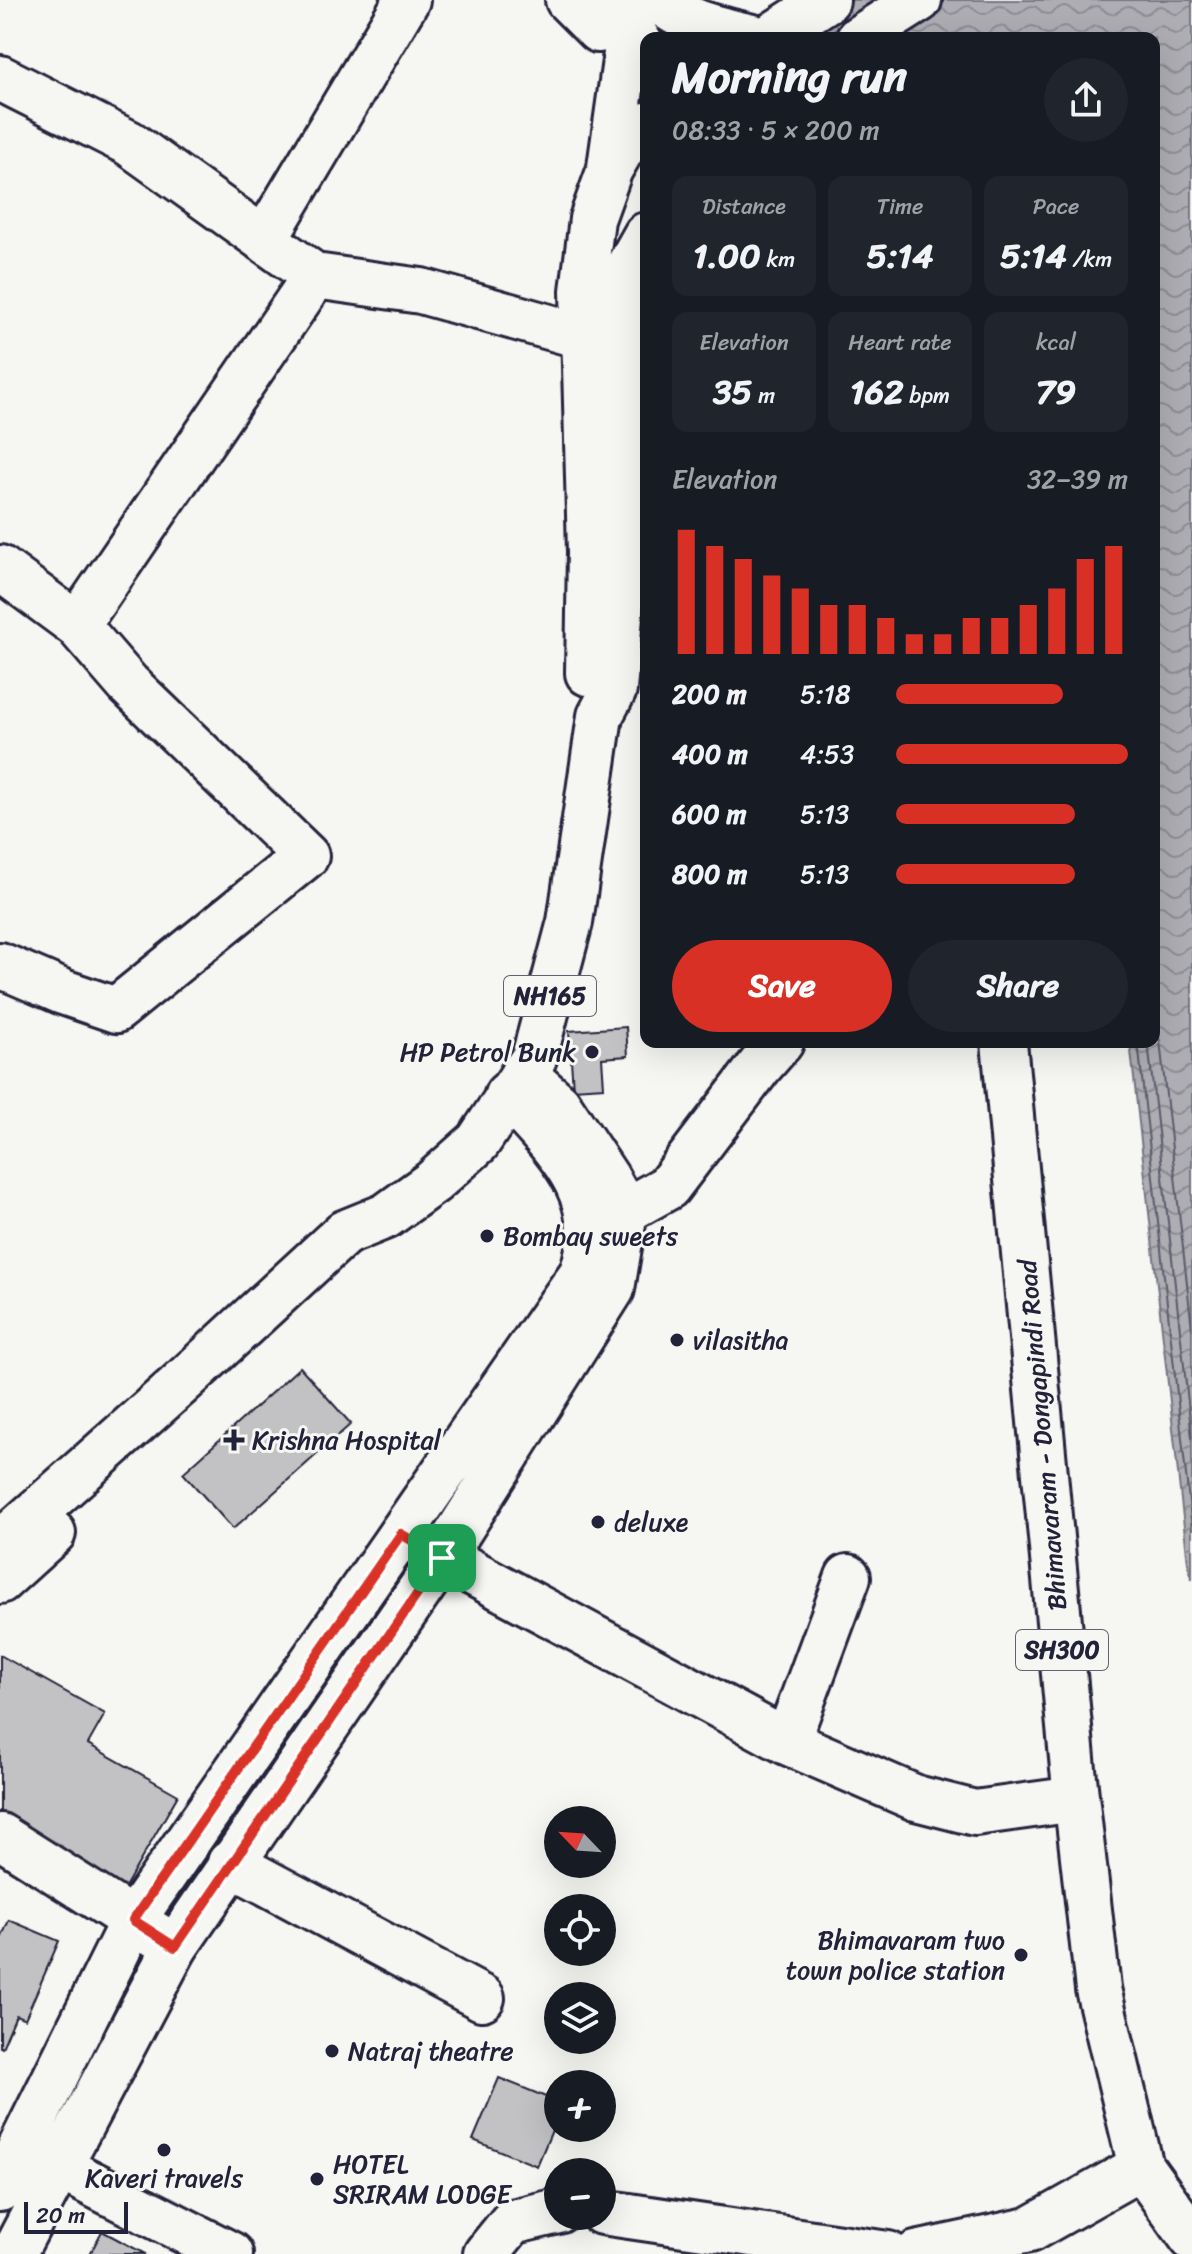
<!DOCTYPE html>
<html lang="en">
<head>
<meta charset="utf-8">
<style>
	:root { --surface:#171b24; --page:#20242c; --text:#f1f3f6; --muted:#9ea1a6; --accent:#d93025 }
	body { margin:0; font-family:Sriracha,sans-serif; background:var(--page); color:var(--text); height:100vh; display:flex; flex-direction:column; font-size:30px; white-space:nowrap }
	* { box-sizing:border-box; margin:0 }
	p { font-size:26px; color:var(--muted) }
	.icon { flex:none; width:44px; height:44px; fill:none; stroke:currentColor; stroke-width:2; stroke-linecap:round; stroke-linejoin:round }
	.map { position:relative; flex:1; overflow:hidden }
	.drawer { position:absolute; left:640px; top:32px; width:520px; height:1016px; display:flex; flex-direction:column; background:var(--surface); border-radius:16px; box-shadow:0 8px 32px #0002 }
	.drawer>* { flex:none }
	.needle { width:52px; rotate:295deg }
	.buttons { position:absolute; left:544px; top:1806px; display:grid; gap:16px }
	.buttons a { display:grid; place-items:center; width:72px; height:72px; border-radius:50%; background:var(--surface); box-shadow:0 8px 32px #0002; font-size:40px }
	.scale { position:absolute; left:24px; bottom:20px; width:104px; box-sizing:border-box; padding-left:8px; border:4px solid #22223b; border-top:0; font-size:22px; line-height:28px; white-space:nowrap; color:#22223b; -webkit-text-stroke:6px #f6f6f2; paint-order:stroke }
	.pin { position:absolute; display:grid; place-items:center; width:68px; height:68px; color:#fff; margin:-34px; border-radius:16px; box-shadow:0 4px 12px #0006 }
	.round { display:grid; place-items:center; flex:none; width:84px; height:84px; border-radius:42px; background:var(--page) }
	.headline { display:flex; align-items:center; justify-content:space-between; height:136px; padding:0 32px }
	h1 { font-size:44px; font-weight:700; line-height:60px }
	.metrics { display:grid; grid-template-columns:repeat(3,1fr); gap:12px; height:136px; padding:8px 32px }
	.metrics div { display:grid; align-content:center; border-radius:16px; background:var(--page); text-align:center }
	.metrics b { font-size:34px; font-weight:700 }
	.metrics small { font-size:22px; font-weight:400 }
	.metrics p { font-size:22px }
	.chart { height:224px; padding:16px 32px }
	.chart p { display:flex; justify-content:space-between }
	.chart svg { width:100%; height:144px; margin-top:8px; stroke:var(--accent); stroke-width:6 }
	.button { display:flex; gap:16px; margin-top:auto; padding:16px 32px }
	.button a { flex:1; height:92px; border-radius:48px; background:var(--accent); color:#fff; font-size:32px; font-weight:700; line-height:92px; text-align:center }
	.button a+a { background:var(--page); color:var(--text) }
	ul { padding:0 32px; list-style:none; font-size:26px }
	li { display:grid; grid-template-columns:128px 96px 1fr; align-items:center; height:60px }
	li i { height:20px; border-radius:10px; background:var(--accent) }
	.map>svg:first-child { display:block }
	.water { fill:url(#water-waves); stroke:#757583; stroke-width:2 }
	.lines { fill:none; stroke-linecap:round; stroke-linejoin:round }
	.shore { stroke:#5a5a6b; stroke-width:2 }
	.building { fill:#c2c2c4; stroke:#22223b; stroke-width:2 }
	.minor-casing { stroke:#22223b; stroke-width:50 }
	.major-casing { stroke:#22223b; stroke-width:50 }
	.highway-casing { stroke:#22223b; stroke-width:50 }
	.minor { stroke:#f6f6f2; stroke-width:44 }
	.major { stroke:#f6f6f2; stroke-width:44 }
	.highway { stroke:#f6f6f2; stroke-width:44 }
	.route-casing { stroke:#fff; stroke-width:16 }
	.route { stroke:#d93025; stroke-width:10 }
	.poi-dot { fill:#22223b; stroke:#f6f6f2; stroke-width:3 }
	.labels { text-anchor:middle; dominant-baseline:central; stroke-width:6; stroke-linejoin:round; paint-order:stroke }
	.shield { fill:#f6f6f2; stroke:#626272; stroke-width:2 }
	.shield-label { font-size:24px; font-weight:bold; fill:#22223b }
	.poi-label { font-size:26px; fill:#22223b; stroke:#f6f6f2; text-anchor:start }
	.street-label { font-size:26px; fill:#22223b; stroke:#f6f6f2 }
</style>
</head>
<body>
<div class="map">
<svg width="1192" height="2254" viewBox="0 0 1192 2254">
	<defs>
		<pattern id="water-waves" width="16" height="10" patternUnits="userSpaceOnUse" patternTransform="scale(2)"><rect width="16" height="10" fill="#adadb3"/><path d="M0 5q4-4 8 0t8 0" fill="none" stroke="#8c8c93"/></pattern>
	</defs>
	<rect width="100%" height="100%" fill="#f6f6f2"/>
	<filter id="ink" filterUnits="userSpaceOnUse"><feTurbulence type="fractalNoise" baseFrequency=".0125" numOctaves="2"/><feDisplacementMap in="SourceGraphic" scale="16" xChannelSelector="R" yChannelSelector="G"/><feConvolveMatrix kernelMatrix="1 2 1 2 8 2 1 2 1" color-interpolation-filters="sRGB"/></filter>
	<g filter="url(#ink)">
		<path class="water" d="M793 0H1192V1579L1188 1563 1130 1042H1154V38H817Z"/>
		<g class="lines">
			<path class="shore" d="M1154 1025 1160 1041 1192 1329
				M1138 1042 1192 1529
				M1148 1042 1192 1438"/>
		</g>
		<path class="building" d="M626 1027 628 1056 602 1058 604 1087 573 1089 569 1031Z
			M300 1367 351 1424 233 1529 183 1473Z
			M0 1655 105 1714 88 1744 178 1795 121 1894 0 1825Z
			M9 1920 59 1941 25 2019 16 2015 2 2048 0 2047V1941Z
			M499 2078 558 2102V2116L537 2166 473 2140Z
			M102 2231 145 2254H90Z"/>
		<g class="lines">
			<defs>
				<path id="minor" d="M568 0 598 30 630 25
					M0 78 129 143 315 276 421 291 585 337 620 343
					M264 240 407 0
					M0 568 77 625 128 684 306 856 116 1010 63 992 0 965
					M77 625 315 276
					M589 1212 625 1211 668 1187 760 1066 781 1042
					M401 1534 787 1742 916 1798 975 1813 1076 1799
					M787 1742 848 1577
					M0 1836 175 1947
					M230 1863 482 1998
					M59 2167 230 2254
					M602 2212 888 2254
					M486 2254 512 2222 558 2211
					M916 2254 1029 2230 1141 2167"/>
				<path id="major" d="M613 0 646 53
					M658 0C684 23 724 30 756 38
					M1004 1042 1073 1769 1098 1989 1141 2167 1192 2238
					M0 2189 133 1920 582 1273C609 1195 555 1148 507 1095
					M13 2254 175 1947 442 1558 612 1289 625 1211 607 1178 558 1104 523 1073"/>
				<path id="highway" d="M768 38 827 0
					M859 38 919 0
					M610 167 630 25
					M588 673 590 552 583 291 592 219 610 169 627 140 646 125
					M0 1544 180 1384 344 1233 386 1216 433 1182 478 1142 534 1058 570 922 600 716 614 690 626 541 628 406 623 302 629 265 646 235
					M0 1581 53 1533"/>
			</defs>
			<use href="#minor" class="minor-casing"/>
			<use href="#major" class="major-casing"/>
			<use href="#highway" class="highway-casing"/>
			<use href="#minor" class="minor"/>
			<use href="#major" class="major"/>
			<use href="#highway" class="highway"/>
		</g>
	</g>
	<g class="lines" filter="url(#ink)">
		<defs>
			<path id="route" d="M401 1534 442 1558 175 1947 133 1920Z"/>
		</defs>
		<use href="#route" class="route-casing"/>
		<use href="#route" class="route"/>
	</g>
	<g class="poi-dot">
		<circle cx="592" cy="1052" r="8"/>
		<circle cx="487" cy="1236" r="8"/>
		<circle cx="677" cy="1340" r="8"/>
		<path d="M230 1428h8v8h8v8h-8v8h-8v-8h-8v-8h8z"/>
		<circle cx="598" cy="1522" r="8"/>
		<circle cx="1021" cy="1955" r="8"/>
		<circle cx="332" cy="2051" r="8"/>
		<circle cx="164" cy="2150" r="8"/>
		<circle cx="317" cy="2179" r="8"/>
	</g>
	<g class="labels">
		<g class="shield">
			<rect x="504" y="976" width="92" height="40" rx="6"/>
			<rect x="1016" y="1630" width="92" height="40" rx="6"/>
		</g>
		<g class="shield-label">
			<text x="550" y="996">NH165</text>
			<text x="1062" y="1650">SH300</text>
		</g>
		<g class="poi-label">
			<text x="576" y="1052" text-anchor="end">HP Petrol Bunk</text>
			<text x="503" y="1236">Bombay sweets</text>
			<text x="693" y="1340">vilasitha</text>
			<text x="252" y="1440">Krishna Hospital</text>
			<text x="614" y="1522">deluxe</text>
			<text x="1005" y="1940" text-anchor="end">Bhimavaram two<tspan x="1005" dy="30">town police station</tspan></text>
			<text x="348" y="2051">Natraj theatre</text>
			<text x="333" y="2164">HOTEL<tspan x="333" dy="30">SRIRAM LODGE</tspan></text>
			<text x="164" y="2178" text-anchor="middle">Kaveri travels</text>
		</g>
		<g class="street-label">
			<text transform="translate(1042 1435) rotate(-95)">Bhimavaram - Dongapindi Road</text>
		</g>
	</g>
</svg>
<div class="buttons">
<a><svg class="needle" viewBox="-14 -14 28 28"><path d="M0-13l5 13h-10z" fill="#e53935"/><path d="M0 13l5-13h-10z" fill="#9ea1a6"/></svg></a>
<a><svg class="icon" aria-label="locate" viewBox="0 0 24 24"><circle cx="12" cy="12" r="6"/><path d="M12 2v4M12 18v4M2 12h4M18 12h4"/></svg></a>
<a><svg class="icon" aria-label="layers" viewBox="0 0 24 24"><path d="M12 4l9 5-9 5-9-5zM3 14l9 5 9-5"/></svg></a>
<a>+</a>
<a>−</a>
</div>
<div class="scale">20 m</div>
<div class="pin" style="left:442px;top:1558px;background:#1e9e55"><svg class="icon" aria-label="arrive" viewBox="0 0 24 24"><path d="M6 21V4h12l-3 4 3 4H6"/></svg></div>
<section class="drawer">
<div class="headline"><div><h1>Morning run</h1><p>08:33 · 5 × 200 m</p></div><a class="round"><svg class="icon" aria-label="share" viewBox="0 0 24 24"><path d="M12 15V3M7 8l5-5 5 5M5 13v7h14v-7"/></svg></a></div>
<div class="metrics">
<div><p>Distance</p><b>1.00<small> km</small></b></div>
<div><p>Time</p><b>5:14</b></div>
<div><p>Pace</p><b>5:14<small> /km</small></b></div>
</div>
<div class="metrics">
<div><p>Elevation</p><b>35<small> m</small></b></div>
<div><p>Heart rate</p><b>162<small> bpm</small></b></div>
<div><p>kcal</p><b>79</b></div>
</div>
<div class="chart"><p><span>Elevation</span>32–39 m</p>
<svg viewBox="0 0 160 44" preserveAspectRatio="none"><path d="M5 44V6M15 44V11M25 44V15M35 44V20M45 44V24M55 44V29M65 44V29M75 44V33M85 44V38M95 44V38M105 44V33M115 44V33M125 44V29M135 44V24M145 44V15M155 44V11"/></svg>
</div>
<ul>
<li><b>200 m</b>5:18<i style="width:72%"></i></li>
<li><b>400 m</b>4:53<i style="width:100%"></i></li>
<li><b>600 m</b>5:13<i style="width:77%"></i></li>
<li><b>800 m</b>5:13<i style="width:77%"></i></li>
</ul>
<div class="button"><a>Save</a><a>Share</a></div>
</section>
</div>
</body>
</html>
